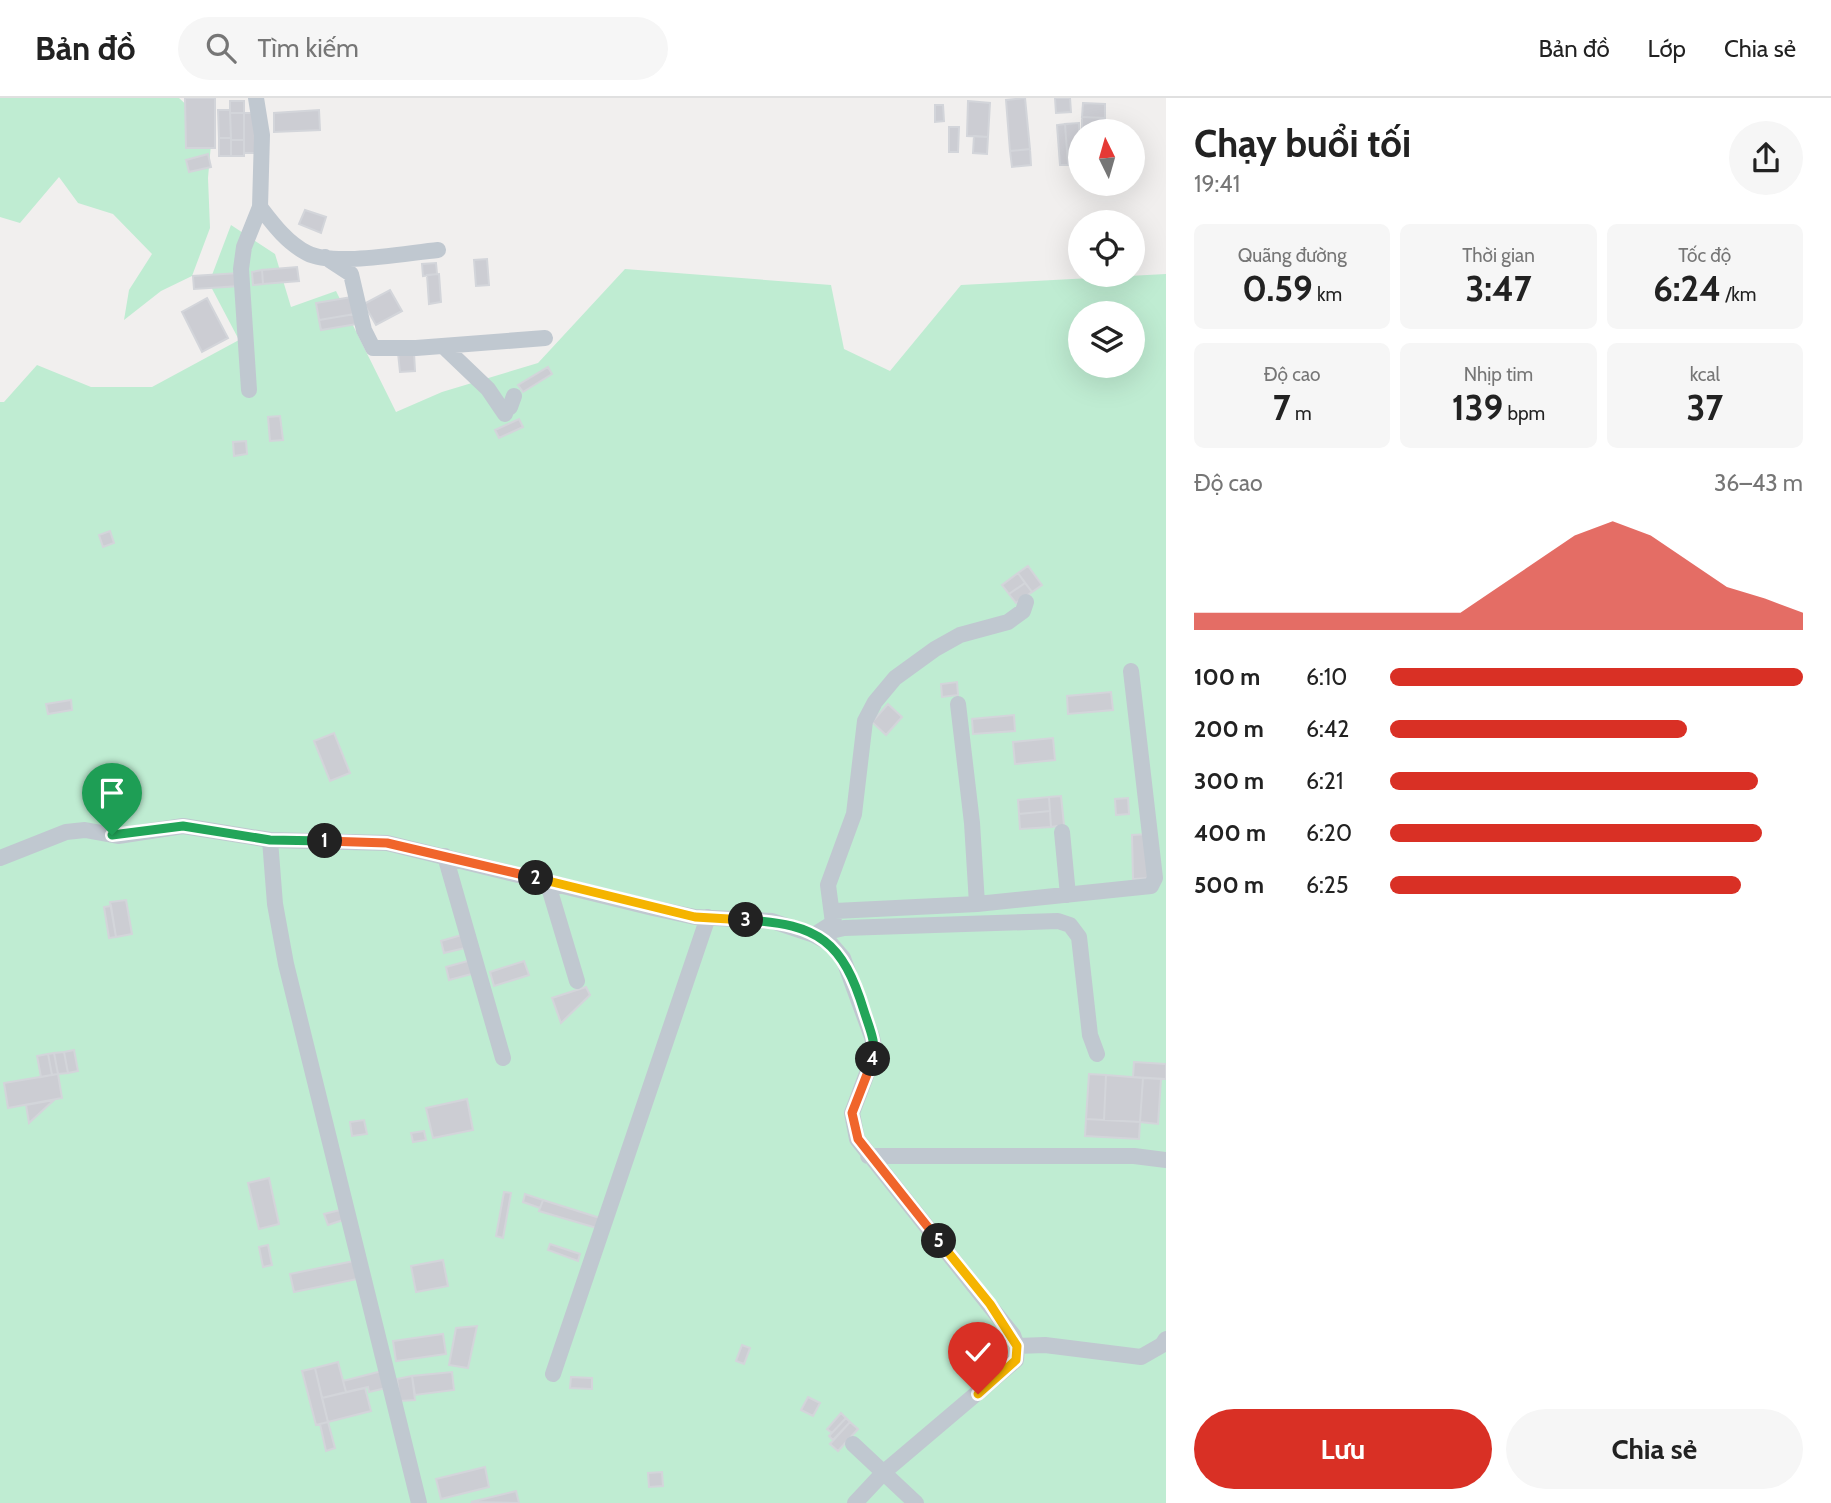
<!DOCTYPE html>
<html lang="vi">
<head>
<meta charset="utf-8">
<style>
	:root { --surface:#fff; --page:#f6f6f6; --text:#222; --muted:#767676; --line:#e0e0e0; --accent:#d93025 }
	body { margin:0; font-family:Cabin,sans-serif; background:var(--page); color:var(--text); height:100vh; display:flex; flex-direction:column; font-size:26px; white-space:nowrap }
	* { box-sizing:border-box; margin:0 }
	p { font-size:23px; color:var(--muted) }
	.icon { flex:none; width:38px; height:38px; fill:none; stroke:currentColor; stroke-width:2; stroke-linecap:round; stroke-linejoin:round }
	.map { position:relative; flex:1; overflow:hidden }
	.drawer { display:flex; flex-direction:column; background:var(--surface); width:665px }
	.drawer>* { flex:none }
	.needle { width:46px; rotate:355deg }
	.controls { position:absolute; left:1068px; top:21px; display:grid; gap:14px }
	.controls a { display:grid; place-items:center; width:77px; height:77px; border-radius:50%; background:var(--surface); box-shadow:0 7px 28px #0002; font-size:35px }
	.pin { position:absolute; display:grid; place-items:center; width:60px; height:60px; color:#fff; margin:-72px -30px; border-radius:50% 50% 50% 0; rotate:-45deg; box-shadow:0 0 7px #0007 }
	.pin .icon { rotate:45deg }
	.km { position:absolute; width:35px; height:35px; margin:-18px; border-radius:50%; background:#222; color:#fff; font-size:19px; line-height:35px; text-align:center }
	.round { display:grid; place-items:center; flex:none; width:74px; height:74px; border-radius:37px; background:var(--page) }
	.headline { display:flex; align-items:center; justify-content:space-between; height:119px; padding:0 28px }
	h1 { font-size:38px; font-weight:800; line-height:52px }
	.stats { display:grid; grid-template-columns:repeat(3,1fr); gap:10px; height:119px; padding:7px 28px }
	.stats div { display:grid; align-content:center; border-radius:10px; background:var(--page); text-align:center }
	.stats b { font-size:35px; font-weight:800 }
	.stats small { font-size:19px; font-weight:400 }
	.stats p { font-size:19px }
	.chart { height:196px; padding:14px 28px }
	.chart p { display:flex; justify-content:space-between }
	.chart svg { width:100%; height:126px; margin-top:7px; fill:var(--accent); opacity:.7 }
	.action { display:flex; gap:14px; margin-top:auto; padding:14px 28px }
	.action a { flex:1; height:80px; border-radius:42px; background:var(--accent); color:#fff; font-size:28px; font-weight:800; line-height:80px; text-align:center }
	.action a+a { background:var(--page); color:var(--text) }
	ul { padding:0 28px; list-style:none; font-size:23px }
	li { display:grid; grid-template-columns:112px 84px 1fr; align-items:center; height:52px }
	li i { height:18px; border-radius:9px; background:var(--accent) }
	header { display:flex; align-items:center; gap:42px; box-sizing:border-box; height:98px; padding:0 35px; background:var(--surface); border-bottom:2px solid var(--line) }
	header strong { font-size:33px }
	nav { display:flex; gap:38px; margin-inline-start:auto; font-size:24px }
	.search { width:490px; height:63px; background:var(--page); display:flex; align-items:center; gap:18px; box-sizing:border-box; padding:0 24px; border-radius:38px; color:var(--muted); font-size:26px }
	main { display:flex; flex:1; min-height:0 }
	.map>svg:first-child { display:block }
	.green { fill:#bfecd2; fill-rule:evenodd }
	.building { fill:#cccdd3; stroke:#d3d5da; stroke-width:2 }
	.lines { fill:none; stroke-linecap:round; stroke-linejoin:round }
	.minor { stroke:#c0c8d0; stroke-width:16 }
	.split-1-casing { stroke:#fff; stroke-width:14 }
	.split-2-casing { stroke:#fff; stroke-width:14 }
	.split-3-casing { stroke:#fff; stroke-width:14 }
	.split-4-casing { stroke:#fff; stroke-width:14 }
	.split-5-casing { stroke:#fff; stroke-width:14 }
	.split-6-casing { stroke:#fff; stroke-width:14 }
	.split-1 { stroke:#22a559; stroke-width:9 }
	.split-2 { stroke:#f0652b; stroke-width:9 }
	.split-3 { stroke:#f5b400; stroke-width:9 }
	.split-4 { stroke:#22a559; stroke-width:9 }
	.split-5 { stroke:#f0652b; stroke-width:9 }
	.split-6 { stroke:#f5b400; stroke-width:9 }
</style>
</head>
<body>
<header>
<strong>Bản đồ</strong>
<div class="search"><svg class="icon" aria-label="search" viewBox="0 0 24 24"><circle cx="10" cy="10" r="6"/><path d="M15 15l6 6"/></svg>Tìm kiếm</div>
<nav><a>Bản đồ</a><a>Lớp</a><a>Chia sẻ</a></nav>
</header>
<main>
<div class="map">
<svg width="1166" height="1405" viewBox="0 0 1166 1405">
	<rect width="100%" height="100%" fill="#f1efee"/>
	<path class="green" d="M0 0H179L194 14 211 46 208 80 210 130 192 178 161 193 124 222 129 192 152 156 113 116 78 105 59 79 20 125 0 119Z
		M231 127 275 156 291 209 336 193 396 314 442 294 538 265 625 171 831 187 844 251 890 273 961 187 1166 176V1405H0V304H4L37 267 91 289H152L239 242 209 185ZM1080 215H1132V268H1080Z"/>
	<path class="building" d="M185 0H215V50H186Z
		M1025 0 1030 51 1010 53 1006 2Z
		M1055 0H1070L1071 14 1056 15Z
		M230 3H244V15H230Z
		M968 3 990 5 988 39 967 38Z
		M1083 5 1105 6V20L1082 19Z
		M935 7H943L944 23 935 24Z
		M218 12H230L231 40H219Z
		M319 12 320 32 274 34V15Z
		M230 15H244V42H231Z
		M244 15H257L258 55H244Z
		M1082 19 1105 20 1104 33H1082Z
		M1079 25 1080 66 1068 67 1065 26Z
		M1065 26 1068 67H1060L1057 27Z
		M949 29H959L958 54H949Z
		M974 38 988 39 987 56 973 55Z
		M219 40H231V58H219Z
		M231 42H244V58H231Z
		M1030 51 1031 67 1012 69 1010 53Z
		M208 56 211 69 189 74 186 62Z
		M305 112 326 119 321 135 299 126Z
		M487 161 489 187 476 188 474 162Z
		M436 165 437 176 423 178 422 166Z
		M297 169 299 183 263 186 262 172Z
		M262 172 263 186 253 187 252 174Z
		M239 175 240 188 194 191 193 178Z
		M439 176 441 204 429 206 427 177Z
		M390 192 402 213 376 227 364 206Z
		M352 199 355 216 319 222 316 205Z
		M207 200 228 240 202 254 182 214Z
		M355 216 357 226 321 232 319 222Z
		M414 254 415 273 400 274 398 255Z
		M548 269 552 276 523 294 518 287Z
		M280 318 283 342 270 343 268 319Z
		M519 321 523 329 499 340 495 332Z
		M246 343 247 356 234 358 233 344Z
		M110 433 114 445 103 449 99 437Z
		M1028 468 1042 487 1032 494 1018 475Z
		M1018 475 1025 485 1009 496 1002 487Z
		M1025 485 1032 494 1016 505 1009 496Z
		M957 584 958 597 942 599 941 586Z
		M1111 594 1113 612 1068 616 1067 598Z
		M71 602 72 612 48 616 46 606Z
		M888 606 902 619 886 637 872 624Z
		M1014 617 1015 633 973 636 972 621Z
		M334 635 350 675 330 683 314 643Z
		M1053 640 1055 662 1015 666 1013 644Z
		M1061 698 1064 727 1051 729 1049 699Z
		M1049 699 1050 713 1019 716 1018 702Z
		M1128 700 1129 716 1116 717 1115 701Z
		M1050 713 1051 729 1020 731 1019 716Z
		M1149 736 1150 780 1133 781 1132 737Z
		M126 802 132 836 116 839 110 804Z
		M111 808 116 839 109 840 104 809Z
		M465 836 469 849 444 855 441 843Z
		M475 861 479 874 449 882 446 869Z
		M524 863 529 877 494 888 490 874Z
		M586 889 590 897 561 925 552 900Z
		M74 952 78 973 68 975 64 954Z
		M64 954 68 975 58 976 54 955Z
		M54 955 58 976 52 977 48 956Z
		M48 956 52 977 41 979 37 958Z
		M1134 964 1166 966V981L1133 979Z
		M58 976 62 1000 8 1010 4 985Z
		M1089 976 1106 977 1104 1022 1086 1021Z
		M1106 977 1143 980 1140 1024 1104 1022Z
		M1143 980 1161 981 1158 1026 1140 1024Z
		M467 1001 473 1032 433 1040 426 1010Z
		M54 1002 29 1025 26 1007Z
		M1086 1021 1140 1024 1139 1041 1085 1038Z
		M364 1022 367 1036 352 1038 350 1024Z
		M424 1033 426 1042 413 1044 411 1035Z
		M269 1080 279 1126 259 1131 248 1085Z
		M504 1094 511 1095 503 1140 496 1138Z
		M525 1096 543 1102 540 1110 523 1104Z
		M543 1102 603 1121 600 1131 539 1113Z
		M340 1112 343 1122 328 1127 324 1116Z
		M550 1146 580 1156 578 1163 548 1152Z
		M268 1147 272 1167 263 1169 259 1149Z
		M359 1162 362 1180 294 1194 290 1176Z
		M443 1162 448 1188 416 1194 411 1168Z
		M477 1228 468 1270 449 1267 456 1230Z
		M443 1236 446 1256 396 1263 393 1243Z
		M742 1247 750 1250 744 1266 736 1263Z
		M338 1264 346 1294 322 1300 315 1270Z
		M315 1270 328 1324 316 1327 302 1273Z
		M382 1273 386 1290 369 1294 368 1289 346 1294 343 1283Z
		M452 1274 454 1292 415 1297 412 1278Z
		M412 1278 415 1302 400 1303 397 1281Z
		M571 1279 592 1280V1291L570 1290Z
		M365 1290 371 1313 328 1324 322 1300Z
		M808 1299 820 1305 813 1318 801 1312Z
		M841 1315 846 1320 832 1335 827 1331Z
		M846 1320 850 1324 833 1342 829 1338Z
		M328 1324 335 1350 326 1353 320 1326Z
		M850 1324 858 1331 838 1353 830 1346Z
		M485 1369 489 1389 441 1401 436 1381Z
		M662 1374 663 1388 649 1389 648 1375Z
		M516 1393 519 1405 471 1404Z"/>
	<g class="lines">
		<path class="minor" d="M260 109C273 126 287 145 307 155 334 169 406 155 438 152
			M325 159 351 176 364 232 373 250H416L545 240
			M443 248 488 291 505 316
			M249 292 241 171 244 149 260 109 262 37 256 0
			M504 313 510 309 514 298
			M1026 504 1023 513 1008 524 960 537 935 551 895 580 875 604 865 623 854 716 828 787 833 825 814 837 844 830 1058 823 1070 827 1079 839 1090 937 1097 956
			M958 606 972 725 977 806
			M1062 734 1068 797
			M270 742 275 806 286 866 419 1405
			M445 758 503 960
			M0 760 66 734 85 732 118 738 183 728 270 742 387 745 653 810 695 819 772 823 814 837 831 846 843 860 872 939 875 954 852 1015 857 1041 1013 1237 1017 1248 1016 1262 884 1374 855 1405
			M547 783 577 883
			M833 825 835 813 977 806 1151 788 1155 780 1131 573
			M868 1058H1134L1166 1062
			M1017 1248 1045 1247 1141 1259 1162 1247 1166 1241
			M553 1276 708 819
			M853 1346 916 1405"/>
	</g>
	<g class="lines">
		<defs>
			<path id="split-1" d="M112 737 183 728 270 742 325 743"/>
			<path id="split-2" d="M325 743 387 745 536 780"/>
			<path id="split-3" d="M536 780 695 819 746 822"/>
			<path id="split-4" d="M746 822C819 826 843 844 864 913 869 929 877 946 873 961"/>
			<path id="split-5" d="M873 961 852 1015 858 1041 939 1143"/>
			<path id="split-6" d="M939 1143 990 1206 1017 1248 1016 1262 978 1296"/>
		</defs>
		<use href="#split-1" class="split-1-casing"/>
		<use href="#split-2" class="split-2-casing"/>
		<use href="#split-3" class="split-3-casing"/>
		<use href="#split-4" class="split-4-casing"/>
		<use href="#split-5" class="split-5-casing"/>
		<use href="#split-6" class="split-6-casing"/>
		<use href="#split-1" class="split-1"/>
		<use href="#split-2" class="split-2"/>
		<use href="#split-3" class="split-3"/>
		<use href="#split-4" class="split-4"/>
		<use href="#split-5" class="split-5"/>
		<use href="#split-6" class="split-6"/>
	</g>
</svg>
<div class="controls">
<a><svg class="needle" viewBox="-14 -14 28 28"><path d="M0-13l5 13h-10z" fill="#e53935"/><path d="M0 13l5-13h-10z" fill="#767676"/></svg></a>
<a><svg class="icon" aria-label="locate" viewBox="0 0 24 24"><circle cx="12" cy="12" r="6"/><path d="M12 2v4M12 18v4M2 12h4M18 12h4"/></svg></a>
<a><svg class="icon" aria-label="layers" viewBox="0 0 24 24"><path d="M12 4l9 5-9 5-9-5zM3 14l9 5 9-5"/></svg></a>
</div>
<div class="pin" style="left:112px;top:737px;background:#1e9e55"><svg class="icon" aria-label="arrive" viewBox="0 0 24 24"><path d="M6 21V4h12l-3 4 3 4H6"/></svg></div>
<div class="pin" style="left:978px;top:1296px;background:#d93025"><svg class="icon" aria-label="check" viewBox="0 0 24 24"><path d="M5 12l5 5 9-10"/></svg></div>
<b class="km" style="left:325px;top:743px">1</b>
<b class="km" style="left:536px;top:780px">2</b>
<b class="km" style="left:746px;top:822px">3</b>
<b class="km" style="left:873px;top:961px">4</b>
<b class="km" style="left:939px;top:1143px">5</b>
</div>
<section class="drawer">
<div class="headline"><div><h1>Chạy buổi tối</h1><p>19:41</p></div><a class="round"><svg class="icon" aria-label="share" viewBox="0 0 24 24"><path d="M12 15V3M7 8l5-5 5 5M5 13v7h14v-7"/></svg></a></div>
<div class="stats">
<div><p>Quãng đường</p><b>0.59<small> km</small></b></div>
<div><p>Thời gian</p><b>3:47</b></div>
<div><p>Tốc độ</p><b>6:24<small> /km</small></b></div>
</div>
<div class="stats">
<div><p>Độ cao</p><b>7<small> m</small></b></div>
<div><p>Nhịp tim</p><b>139<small> bpm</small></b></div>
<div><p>kcal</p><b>37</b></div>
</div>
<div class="chart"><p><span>Độ cao</span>36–43 m</p>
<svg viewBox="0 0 160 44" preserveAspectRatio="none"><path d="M0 44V38L10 38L20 38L30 38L40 38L50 38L60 38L70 38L80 29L90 20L100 11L110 6L120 11L130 20L140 29L150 33L160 38V44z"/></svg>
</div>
<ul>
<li><b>100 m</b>6:10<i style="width:100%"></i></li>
<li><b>200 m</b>6:42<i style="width:72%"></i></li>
<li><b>300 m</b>6:21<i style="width:89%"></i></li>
<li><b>400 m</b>6:20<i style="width:90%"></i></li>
<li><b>500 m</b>6:25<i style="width:85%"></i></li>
</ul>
<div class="action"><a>Lưu</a><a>Chia sẻ</a></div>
</section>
</main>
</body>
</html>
